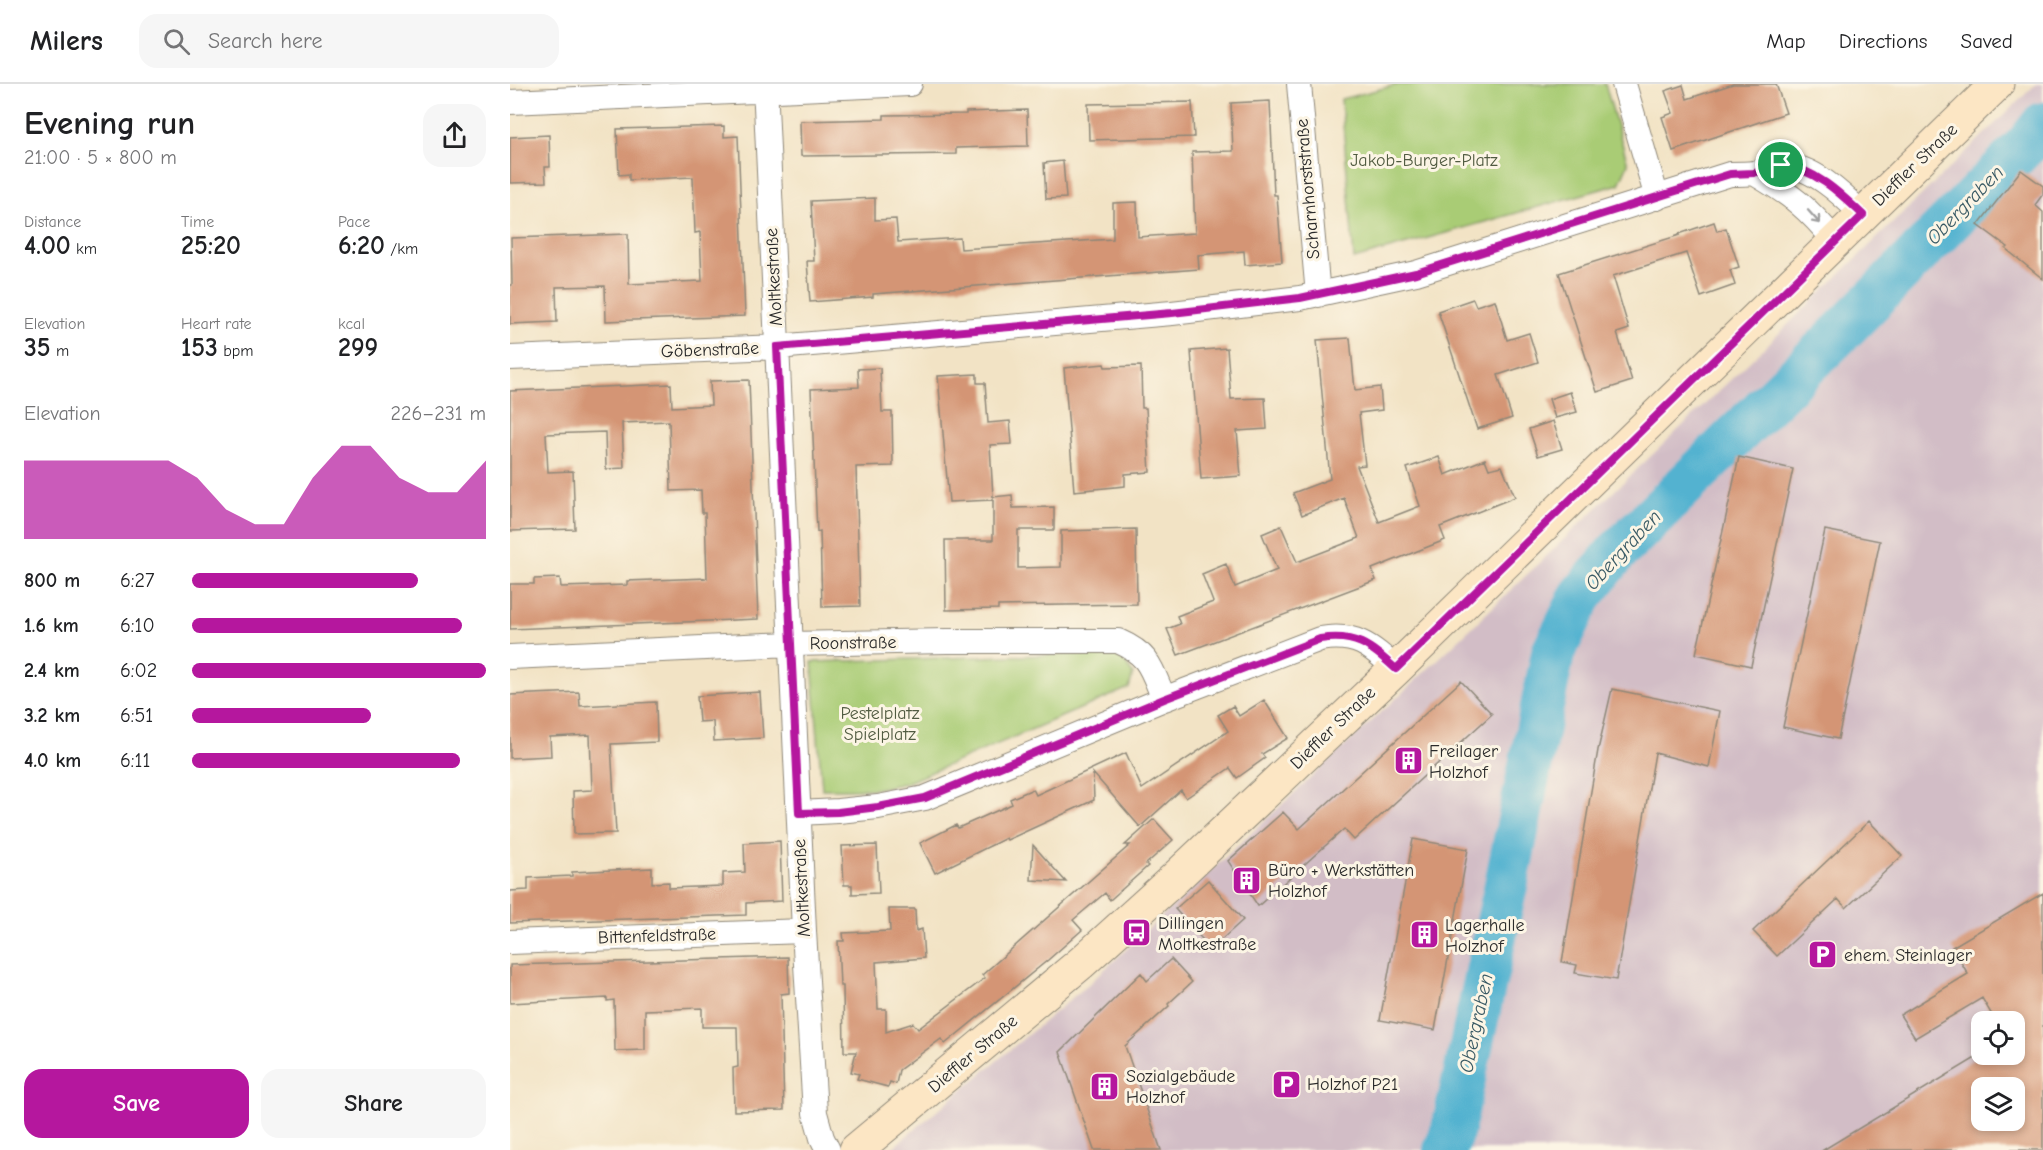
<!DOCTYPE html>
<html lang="en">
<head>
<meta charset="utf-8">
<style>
	:root { --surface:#fff; --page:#f6f6f6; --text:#202124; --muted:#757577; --line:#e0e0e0; --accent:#b5179e }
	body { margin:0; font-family:"Comic Neue",sans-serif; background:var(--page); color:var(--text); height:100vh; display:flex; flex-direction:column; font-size:22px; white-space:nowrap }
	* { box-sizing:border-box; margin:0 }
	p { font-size:20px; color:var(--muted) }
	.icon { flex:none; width:33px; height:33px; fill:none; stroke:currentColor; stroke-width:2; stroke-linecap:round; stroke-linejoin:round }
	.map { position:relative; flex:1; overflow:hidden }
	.drawer { display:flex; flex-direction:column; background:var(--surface); width:510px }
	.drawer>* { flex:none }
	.tools { position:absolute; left:1461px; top:927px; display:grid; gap:12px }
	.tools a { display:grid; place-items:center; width:54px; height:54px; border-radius:12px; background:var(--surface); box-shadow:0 3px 9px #0003; font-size:30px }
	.pin { position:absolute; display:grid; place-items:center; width:51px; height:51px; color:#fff; margin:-26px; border:3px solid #fff; border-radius:50%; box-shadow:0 2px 6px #0007 }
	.round { display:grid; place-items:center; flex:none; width:63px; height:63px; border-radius:18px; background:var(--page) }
	.summary { display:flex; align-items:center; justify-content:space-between; height:102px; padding:0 24px }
	h1 { font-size:33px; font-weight:600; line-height:45px }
	.figures { display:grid; grid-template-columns:repeat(3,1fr); gap:9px; height:102px; padding:6px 24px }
	.figures div { display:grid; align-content:center }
	.figures b { font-size:26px; font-weight:600 }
	.figures small { font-size:16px; font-weight:400 }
	.figures p { font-size:16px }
	.chart { height:168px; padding:12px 24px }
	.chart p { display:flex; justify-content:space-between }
	.chart svg { width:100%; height:108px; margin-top:6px; fill:var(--accent); opacity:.7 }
	.cta { display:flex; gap:12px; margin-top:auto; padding:12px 24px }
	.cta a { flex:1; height:69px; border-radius:18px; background:var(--accent); color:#fff; font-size:24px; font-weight:600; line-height:69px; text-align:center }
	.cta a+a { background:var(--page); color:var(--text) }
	ul { padding:0 24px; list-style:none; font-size:20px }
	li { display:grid; grid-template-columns:96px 72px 1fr; align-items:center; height:45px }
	li i { height:15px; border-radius:8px; background:var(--accent) }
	header { display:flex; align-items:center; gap:36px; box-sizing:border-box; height:84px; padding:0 30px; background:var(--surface); border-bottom:2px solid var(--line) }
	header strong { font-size:28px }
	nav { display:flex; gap:33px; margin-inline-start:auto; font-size:21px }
	.search { width:420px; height:54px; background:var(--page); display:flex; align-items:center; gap:15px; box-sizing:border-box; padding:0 21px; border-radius:18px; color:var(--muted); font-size:22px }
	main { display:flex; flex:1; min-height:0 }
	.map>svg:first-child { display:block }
	.industrial { fill:#d2bdc6; fill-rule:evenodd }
	.green { fill:#a9cc75; stroke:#6a7c50; stroke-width:1.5 }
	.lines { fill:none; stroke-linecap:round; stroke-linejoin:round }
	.river { stroke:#52b2d0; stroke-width:44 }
	.building { fill:#d49575; fill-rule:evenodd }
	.minor-casing { stroke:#8e8778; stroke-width:26 }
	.secondary-casing { stroke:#8e8778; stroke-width:35 }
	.minor { stroke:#fff; stroke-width:24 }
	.secondary { stroke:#fce6c4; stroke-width:33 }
	.oneway { stroke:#a0a0a0 }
	.route-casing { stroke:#fff; stroke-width:12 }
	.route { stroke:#b5179e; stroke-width:8 }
	.labels { text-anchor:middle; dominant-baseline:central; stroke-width:6; stroke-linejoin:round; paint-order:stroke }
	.park-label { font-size:18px; fill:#515b41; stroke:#fcf5e5 }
	.street-label { font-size:18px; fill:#2b2b2b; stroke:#fcf5e5 }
	.poi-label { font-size:18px; fill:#2b2b2b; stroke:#fcf5e5; text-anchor:start }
	.water-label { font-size:20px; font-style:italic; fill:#395a65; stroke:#fcf5e5 }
</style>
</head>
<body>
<header>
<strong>Milers</strong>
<div class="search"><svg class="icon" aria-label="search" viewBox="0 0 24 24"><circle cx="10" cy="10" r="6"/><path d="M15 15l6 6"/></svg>Search here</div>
<nav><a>Map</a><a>Directions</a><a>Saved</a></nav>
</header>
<main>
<section class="drawer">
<div class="summary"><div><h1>Evening run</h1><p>21:00 · 5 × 800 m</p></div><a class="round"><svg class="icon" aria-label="share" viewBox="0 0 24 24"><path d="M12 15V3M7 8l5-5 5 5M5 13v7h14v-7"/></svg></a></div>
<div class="figures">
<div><p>Distance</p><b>4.00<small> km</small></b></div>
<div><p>Time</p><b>25:20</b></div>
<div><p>Pace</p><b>6:20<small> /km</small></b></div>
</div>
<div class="figures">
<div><p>Elevation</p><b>35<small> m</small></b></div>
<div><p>Heart rate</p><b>153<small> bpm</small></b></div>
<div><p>kcal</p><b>299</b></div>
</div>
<div class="chart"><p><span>Elevation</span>226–231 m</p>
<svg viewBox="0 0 160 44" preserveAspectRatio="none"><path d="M0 44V12L10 12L20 12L30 12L40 12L50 12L60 19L70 32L80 38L90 38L100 19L110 6L120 6L130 19L140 25L150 25L160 12V44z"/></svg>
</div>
<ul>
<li><b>800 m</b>6:27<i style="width:77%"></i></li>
<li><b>1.6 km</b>6:10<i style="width:92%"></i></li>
<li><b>2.4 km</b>6:02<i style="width:100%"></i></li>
<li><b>3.2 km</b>6:51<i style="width:61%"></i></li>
<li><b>4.0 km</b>6:11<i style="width:91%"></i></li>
</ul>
<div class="cta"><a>Save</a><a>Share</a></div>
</section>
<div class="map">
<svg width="1533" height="1066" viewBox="0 0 1533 1066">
	<rect width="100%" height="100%" fill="#fcf5e5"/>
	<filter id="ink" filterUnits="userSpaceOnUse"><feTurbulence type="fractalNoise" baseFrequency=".0167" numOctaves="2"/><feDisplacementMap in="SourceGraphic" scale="12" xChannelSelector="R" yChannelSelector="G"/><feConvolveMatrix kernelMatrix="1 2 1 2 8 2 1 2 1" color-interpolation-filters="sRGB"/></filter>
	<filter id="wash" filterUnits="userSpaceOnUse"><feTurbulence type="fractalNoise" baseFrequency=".008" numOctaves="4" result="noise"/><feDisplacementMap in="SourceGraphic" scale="24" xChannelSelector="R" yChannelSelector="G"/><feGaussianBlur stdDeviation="1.35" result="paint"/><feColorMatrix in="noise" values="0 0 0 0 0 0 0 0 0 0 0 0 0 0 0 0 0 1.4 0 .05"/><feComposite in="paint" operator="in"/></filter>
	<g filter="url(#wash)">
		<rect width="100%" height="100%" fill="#f2e3c5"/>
		<path class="industrial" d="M1526 0H1533V1066H380L580 899 935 569 1257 261ZM1472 938H1504V970H1472ZM1472 1004H1504V1036H1472Z"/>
		<path class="green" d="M890 0H1095L1118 80 1109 100 844 175 831 15Z
			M603 569 613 575 623 590 619 604 396 699 365 705H312L302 578Z"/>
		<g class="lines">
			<path class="river" d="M935 1066 943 1045 995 806 1043 569 1071 512 1106 469 1339 240 1518 59 1533 40"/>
		</g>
		<g id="blocks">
			<path class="building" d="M1223 0H1266L1276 29 1163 67 1152 33 1163 29 1155 7 1173 1 1177 15Z
				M760 17 764 111H767L772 178 735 181 734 167 688 171 689 185 363 210V213L300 218 297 177H304L301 117 365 114V136L386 135 388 158 450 154 451 165 603 155V119L627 118 628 153 685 149 682 68 723 67 721 19Z
				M682 18 684 53 579 56 578 20Z
				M517 26 518 62 446 64V70L291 72 290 37 374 35V31L456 30V28Z
				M214 42V53L228 52 235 232 96 237 95 202 46 203 47 238 0 240V201H2L1 154 118 150 119 200 192 197 190 148 185 149 183 93 119 96V90L109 91 107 45Z
				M39 51 40 83H35L36 98 0 99V53Z
				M553 77 556 114 536 115 534 79Z
				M1511 86 1533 102V110L1525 121 1533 128V195L1496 165 1498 163 1468 141Z
				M1204 138 1207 147 1216 144 1229 183 1220 186 1225 201 1191 213 1176 169 1103 192 1119 245 1107 249 1122 297 1087 308 1049 189 1170 151 1169 150Z
				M963 215 966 222 985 216 997 256 1019 249 1028 278 988 291 1002 334 967 345 928 227Z
				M840 254 845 306 870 303 872 326 849 329 855 381 847 382 869 438 910 422 897 384 929 373 935 391 975 375 979 385 992 382 1005 413 930 443 935 456 862 485 866 496 668 571 657 545 670 540 667 532 703 518 692 490 716 480 725 503 767 486 752 450 771 442 787 478 849 454 834 414 792 431 783 409 820 395 807 256Z
				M717 264 721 315 755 314 757 345 727 347 731 392 691 395 681 267Z
				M594 280 595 283 631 282 632 324H636L640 388 615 390V402L564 407 554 284Z
				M370 284 372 328H382L383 382 346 383 350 522 312 523 310 447 307 448 301 305 349 303 348 285Z
				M467 290V299H475L478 339 500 337 502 360 480 361 483 413 502 411 503 424 544 423V446H508V484L551 483V447L626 445 627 520 488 522V525L436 526 435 456H483V416L439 418 428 292Z
				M239 296 248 535 0 545V500H24V495L50 494 51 503 117 501V497L197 494 195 429H192L191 406 161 407 159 337 112 339 114 384 96 385 95 348 36 350 38 388 63 387 65 445 0 447V307L161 300 162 323 201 321 200 297Z
				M1060 308 1067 328 1045 334 1039 315Z
				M1043 337 1052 365 1028 372 1019 345Z
				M1229 373 1283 385 1241 582 1186 570Z
				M1315 446 1370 457 1328 655 1273 643Z
				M951 597 982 630 844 756 834 745 748 822 718 777 773 728 789 745Z
				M1102 605 1210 627 1199 683 1145 669 1106 896 1065 889 1067 881 1052 878 1088 666Z
				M69 608 70 622 146 618 147 658 101 660 106 749 64 750 63 707 82 706 80 651 40 653 41 672 0 674V611Z
				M250 608 253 654 204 657 203 637 189 638 187 612Z
				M754 616 778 654 752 670 755 674 727 694 720 684 676 714 671 706 630 743 583 689 584 716 497 756 496 754 425 789 410 759 446 741 448 744 502 720 500 715 523 705 526 711 616 669 632 705 718 647 708 631 723 622 729 632Z
				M644 735 663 756 636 780 638 782 600 816 595 809 563 836 572 846 538 876 435 960 431 955 389 986 386 1000 380 998 378 1003 347 995 349 990 341 988 346 968H334L333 902H330L328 857H334L333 849 380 847 379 825H405L406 847 412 845 414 874 366 878 368 925H376V948L403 939 408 945 475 894 472 891 620 761H615Z
				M1359 737 1392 772 1336 824 1328 815 1267 872 1243 847Z
				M903 755 958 765 925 946 870 936Z
				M270 757 272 817 236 819V831L0 839V807L18 806V794L62 792V788L142 784V799L159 798V804L213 802V789L235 788 234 759Z
				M367 761 369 809 342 810V801H334L332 762Z
				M523 761 556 798 521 796Z
				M698 796 733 836 701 865 665 825Z
				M1533 809V1066H1313L1472 970H1507L1504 967V938H1486L1472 914 1405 954 1390 931 1458 890 1442 863ZM1472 1004H1504V1036H1472Z
				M278 873 279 909 271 910 274 1026 224 1027 223 984 228 983 227 943H192V924L135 926V966L105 967 104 916 97 917V914L0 919V881Z
				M661 875 682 898 658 920 659 922 615 962 651 1066H584L550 968 631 889 637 897Z"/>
		</g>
	</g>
	<g filter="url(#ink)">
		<use href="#blocks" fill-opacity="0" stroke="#8e8778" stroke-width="1.5"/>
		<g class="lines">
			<defs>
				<path id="minor" d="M255 0 294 847 305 1029 312 1054 318 1066
					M789 0 808 211
					M1114 0 1147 114
					M0 18 400 0
					M1244 89C1282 111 1298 124 1326 158
					M0 274 267 263 662 229 790 214 906 189 1220 90C1228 90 1236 90 1244 89 1253 87 1262 82 1271 82 1300 79 1334 112 1353 131
					M0 573 280 560 437 557H608C640 571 641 584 654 615
					M289 729 328 727 368 723 415 714 654 615 810 555C846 549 860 561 886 585
					M0 858 294 847"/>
				<path id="secondary" d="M346 1066 571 879 665 794 886 585 1487 0"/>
			</defs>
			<use href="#minor" class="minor-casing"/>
			<use href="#secondary" class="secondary-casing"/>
			<use href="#minor" class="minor"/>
			<use href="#secondary" class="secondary"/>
		</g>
		<defs><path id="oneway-shaft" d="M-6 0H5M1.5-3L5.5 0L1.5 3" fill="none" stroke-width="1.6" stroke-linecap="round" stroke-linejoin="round" transform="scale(1.5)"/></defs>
		<use class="oneway" href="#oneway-shaft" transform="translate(1304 133) rotate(48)"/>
	</g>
	<g class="lines" filter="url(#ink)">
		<defs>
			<path id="route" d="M1271 81C1304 84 1330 109 1353 131L886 585C860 562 846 549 810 555L654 615 415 714 368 723 328 728 289 729 267 263 662 229 790 214 906 189 1220 90 1244 89Z"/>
		</defs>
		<use href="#route" class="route-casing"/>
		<use href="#route" class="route"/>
	</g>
	<defs>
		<symbol id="building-square" viewBox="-11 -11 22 22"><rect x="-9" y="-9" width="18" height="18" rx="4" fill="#b5179e" stroke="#fcf5e5"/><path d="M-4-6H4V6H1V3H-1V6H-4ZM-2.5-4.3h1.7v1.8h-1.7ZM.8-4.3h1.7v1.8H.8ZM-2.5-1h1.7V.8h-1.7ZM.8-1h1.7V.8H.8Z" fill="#fff"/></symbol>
		<symbol id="bus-square" viewBox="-11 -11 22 22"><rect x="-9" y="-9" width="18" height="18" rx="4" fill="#b5179e" stroke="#fcf5e5"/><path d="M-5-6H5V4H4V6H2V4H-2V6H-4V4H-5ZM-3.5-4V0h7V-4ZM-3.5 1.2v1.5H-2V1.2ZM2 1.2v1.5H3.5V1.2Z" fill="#fff"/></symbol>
		<symbol id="parking-square" viewBox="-11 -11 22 22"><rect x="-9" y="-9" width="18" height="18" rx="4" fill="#b5179e" stroke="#fcf5e5"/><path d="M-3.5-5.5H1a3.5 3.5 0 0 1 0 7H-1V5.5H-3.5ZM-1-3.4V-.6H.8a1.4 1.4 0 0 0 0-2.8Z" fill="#fff"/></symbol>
	</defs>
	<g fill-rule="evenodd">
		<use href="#building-square" x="882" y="660" width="33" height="33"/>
		<use href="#building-square" x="720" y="780" width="33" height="33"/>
		<use href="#bus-square" x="610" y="832" width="33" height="33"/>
		<use href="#building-square" x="898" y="834" width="33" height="33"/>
		<use href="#parking-square" x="1296" y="854" width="33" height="33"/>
		<use href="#parking-square" x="760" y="984" width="33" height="33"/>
		<use href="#building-square" x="578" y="986" width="33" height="33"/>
	</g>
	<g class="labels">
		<g class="park-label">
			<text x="914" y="76">Jakob-Burger-Platz</text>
			<text x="370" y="629">Pestelplatz<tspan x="370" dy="21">Spielplatz</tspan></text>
		</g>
		<g class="street-label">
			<text transform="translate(1405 81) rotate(-44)">Dieffler Straße</text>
			<text transform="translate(798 105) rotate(-95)">Scharnhorststraße</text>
			<text transform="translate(264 193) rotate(-93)">Moltkestraße</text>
			<text transform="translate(200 266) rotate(-2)">Göbenstraße</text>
			<text transform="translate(343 559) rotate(-1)">Roonstraße</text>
			<text transform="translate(823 644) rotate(-44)">Dieffler Straße</text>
			<text transform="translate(292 804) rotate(-93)">Moltkestraße</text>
			<text transform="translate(147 852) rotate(-2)">Bittenfeldstraße</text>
			<text transform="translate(463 970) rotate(-40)">Dieffler Straße</text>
		</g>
		<g class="poi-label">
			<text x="919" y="667">Freilager<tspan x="919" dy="21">Holzhof</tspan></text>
			<text x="758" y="786">Büro + Werkstätten<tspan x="758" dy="21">Holzhof</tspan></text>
			<text x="648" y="839">Dillingen<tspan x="648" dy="21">Moltkestraße</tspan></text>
			<text x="935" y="841">Lagerhalle<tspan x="935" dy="21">Holzhof</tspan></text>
			<text x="1334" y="871">ehem. Steinlager</text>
			<text x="616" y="992">Sozialgebäude<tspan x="616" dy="21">Holzhof</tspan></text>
			<text x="797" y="1000">Holzhof P21</text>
		</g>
		<g class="water-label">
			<text transform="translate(1455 121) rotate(-46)">Obergraben</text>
			<text transform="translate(1113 466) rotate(-47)">Obergraben</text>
			<text transform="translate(966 939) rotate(-78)">Obergraben</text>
		</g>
	</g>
</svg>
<div class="tools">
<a><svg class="icon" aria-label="locate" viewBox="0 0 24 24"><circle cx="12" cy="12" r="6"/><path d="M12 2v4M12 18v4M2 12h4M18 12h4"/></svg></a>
<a><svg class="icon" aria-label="layers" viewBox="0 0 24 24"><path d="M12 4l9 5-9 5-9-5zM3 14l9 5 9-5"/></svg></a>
</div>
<div class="pin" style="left:1271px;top:81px;background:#1e9e55"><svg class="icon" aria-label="arrive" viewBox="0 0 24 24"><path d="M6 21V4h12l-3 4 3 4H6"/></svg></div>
</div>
</main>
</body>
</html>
